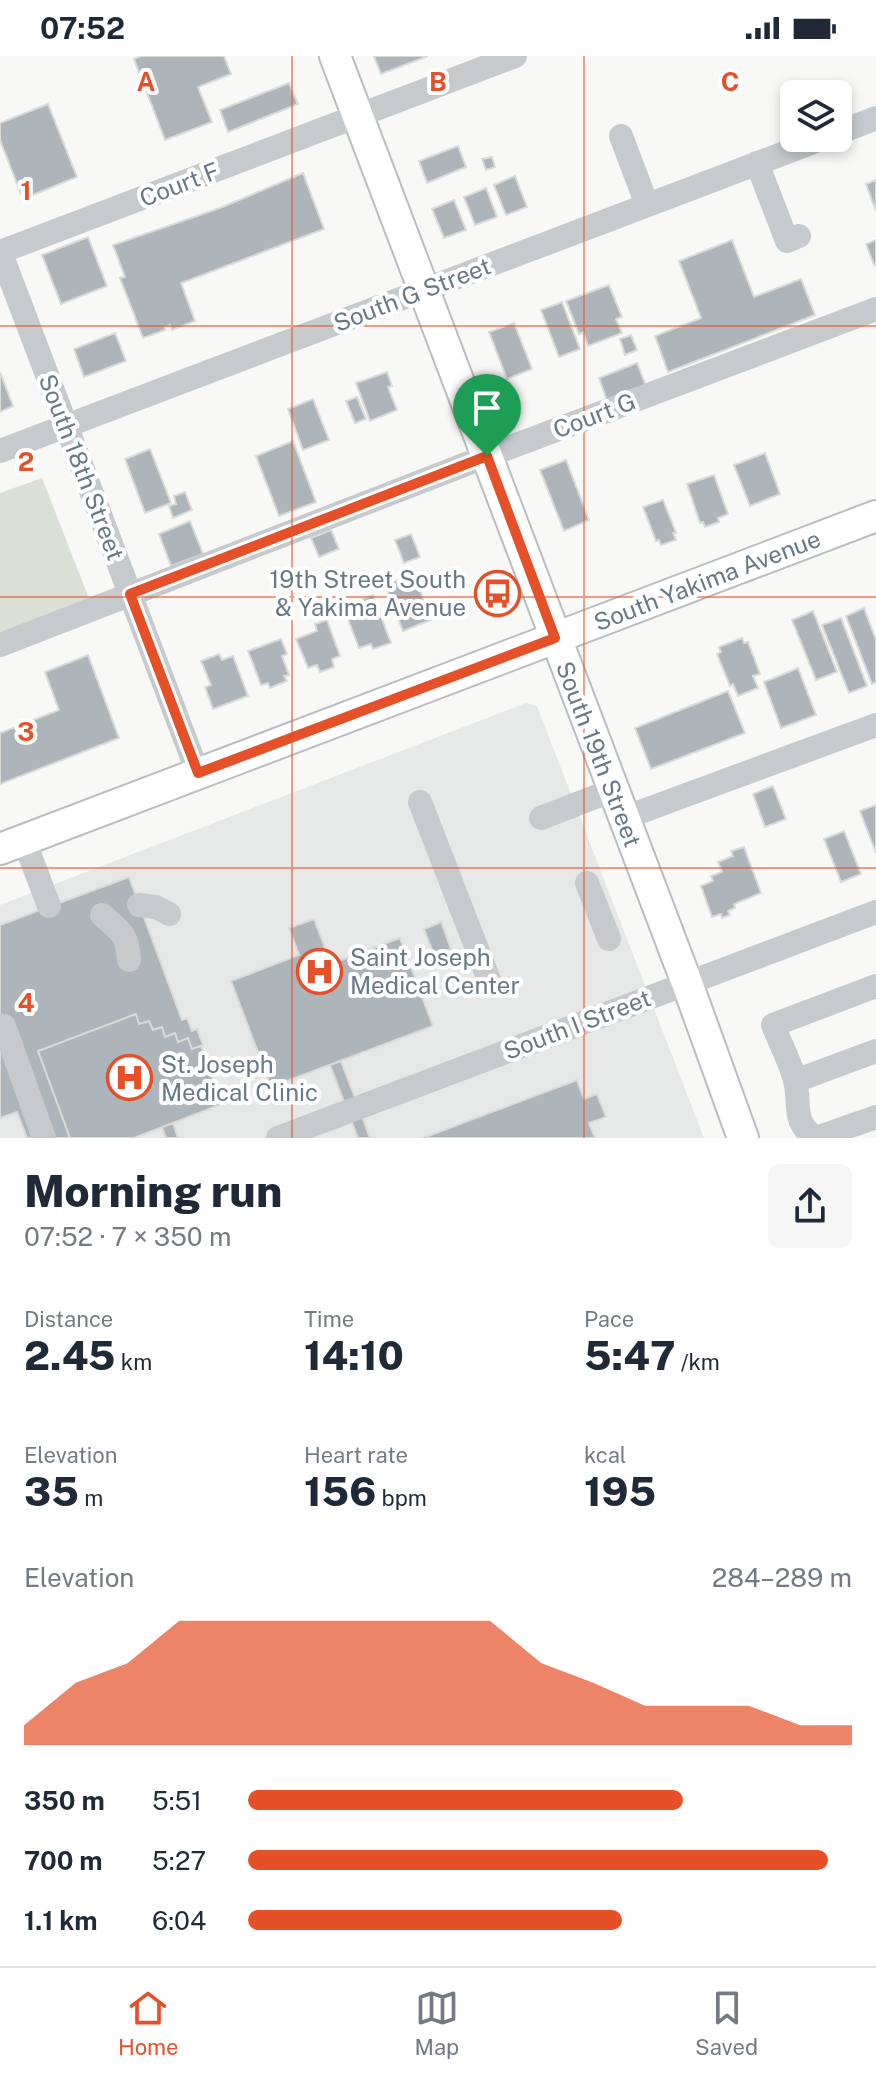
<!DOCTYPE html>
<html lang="en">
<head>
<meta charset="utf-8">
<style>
	:root { --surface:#fff; --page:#f6f6f7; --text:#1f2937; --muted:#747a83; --line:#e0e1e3; --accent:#e65028 }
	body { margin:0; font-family:"Public Sans",sans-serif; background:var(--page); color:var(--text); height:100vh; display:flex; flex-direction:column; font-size:30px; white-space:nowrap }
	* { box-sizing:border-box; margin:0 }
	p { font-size:26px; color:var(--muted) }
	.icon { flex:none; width:44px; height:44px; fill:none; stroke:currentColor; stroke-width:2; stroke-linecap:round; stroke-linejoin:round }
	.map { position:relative; height:1082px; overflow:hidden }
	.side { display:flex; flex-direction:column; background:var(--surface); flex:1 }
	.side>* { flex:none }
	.buttons { position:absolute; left:780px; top:24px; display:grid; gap:16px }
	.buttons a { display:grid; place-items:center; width:72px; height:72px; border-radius:12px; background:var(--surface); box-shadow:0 4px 12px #0003; font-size:40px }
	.pin { position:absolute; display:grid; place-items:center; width:68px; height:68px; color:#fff; margin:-82px -34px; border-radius:50% 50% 50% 0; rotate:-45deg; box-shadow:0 0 8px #0007 }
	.pin .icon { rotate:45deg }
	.round { display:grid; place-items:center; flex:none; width:84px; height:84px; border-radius:12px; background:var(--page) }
	.summary { display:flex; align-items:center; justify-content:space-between; height:136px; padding:0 24px }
	h1 { font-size:44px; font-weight:800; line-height:60px }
	.stats { display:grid; grid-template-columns:repeat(3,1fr); gap:12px; height:136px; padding:8px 24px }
	.stats div { display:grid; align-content:center }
	.stats b { font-size:40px; font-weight:800 }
	.stats small { font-size:22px; font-weight:400 }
	.stats p { font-size:22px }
	.chart { height:224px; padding:16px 24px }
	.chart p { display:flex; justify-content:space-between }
	.chart svg { width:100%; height:144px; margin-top:8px; fill:var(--accent); opacity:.7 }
	ul { padding:0 24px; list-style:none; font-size:26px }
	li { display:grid; grid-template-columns:128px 96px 1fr; align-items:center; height:60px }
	li i { height:20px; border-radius:10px; background:var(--accent) }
	.status { display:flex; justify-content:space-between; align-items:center; height:56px; padding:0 40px; background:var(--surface); direction:ltr }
	.status svg { height:22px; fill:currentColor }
	.menu { display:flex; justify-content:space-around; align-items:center; height:112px; border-top:2px solid var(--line); background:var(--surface); font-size:22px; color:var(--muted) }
	.menu a { display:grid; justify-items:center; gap:4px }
	.menu .on { color:var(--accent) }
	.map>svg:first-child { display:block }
	.built { fill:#e6e7e7 }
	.green { fill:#dae0d6 }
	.building { fill:#adb5bb; stroke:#dadad8; stroke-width:2 }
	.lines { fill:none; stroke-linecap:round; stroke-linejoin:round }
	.major-casing { stroke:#b9bdc1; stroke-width:34 }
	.minor { stroke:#c6cacd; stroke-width:24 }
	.major { stroke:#fff; stroke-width:30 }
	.route-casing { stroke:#fff; stroke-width:16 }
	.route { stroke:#e65028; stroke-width:10 }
	.grid { fill:none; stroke:#e65028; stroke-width:2; stroke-opacity:0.55 }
	.labels { text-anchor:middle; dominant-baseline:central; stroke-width:8; stroke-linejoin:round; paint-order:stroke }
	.street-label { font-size:24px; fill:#677987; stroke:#fff }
	.poi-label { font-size:24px; fill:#677987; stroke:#fff; text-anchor:start }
	.grid-label { font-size:26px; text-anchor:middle; font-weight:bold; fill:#e65028; stroke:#fff; stroke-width:8; stroke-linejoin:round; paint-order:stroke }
</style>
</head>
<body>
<div class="status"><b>07:52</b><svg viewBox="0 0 49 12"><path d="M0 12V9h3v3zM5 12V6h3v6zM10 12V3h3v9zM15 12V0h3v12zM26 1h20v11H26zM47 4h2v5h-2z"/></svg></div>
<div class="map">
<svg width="876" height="1082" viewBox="0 0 876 1082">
	<rect width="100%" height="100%" fill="#f8f8f6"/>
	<path class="built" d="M526 647 537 650 704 1082H0V849Z"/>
	<path class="green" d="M42 422 90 545 0 579V437Z"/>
	<path class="building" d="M141 0H224L231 18 198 31 212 66 165 84 134 3Z
		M374 0H428L381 18Z
		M289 27 298 48 228 76 220 54Z
		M48 48 77 121 23 143 0 84V67Z
		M458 90 466 111 427 127 419 105Z
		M492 101 495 111 486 114 482 103Z
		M303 117 324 173 181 227 195 265 172 274 170 269 165 271V274L143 282 120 222 125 221 113 189 220 152Z
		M515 120 527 151 506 159 494 129Z
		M876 124V155L866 128Z
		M486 132 497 161 475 169 464 141Z
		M454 144 466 174 444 182 432 153Z
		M88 181 107 230 61 248 42 199Z
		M732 184 754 241 801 223 815 259 668 316 655 280 701 262 679 205Z
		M876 184V208L874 209 866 188Z
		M609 229 622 261 616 263 622 277 588 290 583 276 579 278 566 245Z
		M562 246 580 293 559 301 541 254Z
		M514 267 532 313 507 323 489 276Z
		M115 277 126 305 84 321 74 293Z
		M631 279 637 294 625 299 620 283Z
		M637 307 648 335 609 350 599 322Z
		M0 316 13 350 0 356Z
		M387 316 392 330 388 331 397 354 370 365 356 327Z
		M357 341 366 363 355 367 346 345Z
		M313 343 329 384 303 394 288 353Z
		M293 385 316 446 279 460 256 400Z
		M150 393 171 447 145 457 125 403Z
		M765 397 780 438 750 450 734 409Z
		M566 404 589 464 564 475 540 414Z
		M714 419 728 458 718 462 719 466 705 471 703 466 700 467 687 428Z
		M185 436 192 454 173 462 169 450 176 448 174 440Z
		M663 444 676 477H673L676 484 661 489 659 484 656 485 643 451Z
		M190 465 203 498 171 510 159 478Z
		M331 474 339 493 319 501 311 482Z
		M411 478 420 501 404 507 395 484Z
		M414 518 431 564 403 575 385 529Z
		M373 539 391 587 373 593 371 588 359 592 345 555 357 551 355 546Z
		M864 552 876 584V626L872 628 846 560Z
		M813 555 837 616 816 624 792 564Z
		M841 562 867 630 849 637 822 569Z
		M327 564 340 600 332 603 334 611 320 616 317 609 308 612 296 583 317 575 315 568Z
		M742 582 744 587 748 586 760 618 753 620 758 632 738 640 733 628 730 630 717 598 721 596 719 591Z
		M281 583 287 598 282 600 289 619 284 620 287 625 270 632 268 627 261 629 248 595Z
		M219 598 222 604 233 600 248 640 213 653 205 631 211 629 201 605Z
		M88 599 119 682 0 728V677L59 654 45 616Z
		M798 612 816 659 781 672 764 626Z
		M728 635 745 677 651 713 635 672Z
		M773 730 786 763 765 771 753 738Z
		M876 749V797L860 755Z
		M844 775 861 818 841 826 824 783Z
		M744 791 761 837 734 848 735 852 728 855 730 859 722 862 721 858 712 861 701 830 713 825 711 820 722 816 718 806 733 800 731 795Z
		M129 821 182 964 187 962 192 975 197 973 203 989 192 993 188 982 178 986 175 977 165 981 162 971 153 974 149 965 139 968 136 958 38 995 70 1082H27L17 1056 0 1062V869Z
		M314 863 331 908 400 882 433 970 271 1031 231 925 299 899 289 872Z
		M441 866 451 893 434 899 424 873Z
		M136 958 139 968 149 965 153 974 162 971 165 981 175 977 178 986 188 982 192 993 201 990 222 1048 134 1082H70L38 995Z
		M341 1005 370 1082H358L330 1009Z
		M577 1024 584 1043 597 1038 606 1061 589 1067 595 1082H423Z
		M173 1067 178 1082H166L162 1071Z"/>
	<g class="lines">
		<defs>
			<path id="major" d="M335 0 687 927 743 1082
				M0 793 876 460"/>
		</defs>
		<use href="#major" class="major-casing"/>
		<path class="minor" d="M838 77 876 62
			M621 80 647 149
			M757 107 787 185 799 180
			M0 195 198 717
			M0 196 515 0
			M0 395 824 82
			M0 589 487 400 876 253
			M420 746 491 929
			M541 762 613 734
			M624 762 876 669
			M24 784 49 850
			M587 827 609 883
			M139 849 156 851 169 858
			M102 859C121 876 127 877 129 904
			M4 970 44 1082
			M795 1025 876 995
			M278 1082 876 856
			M816 1082C791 1067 801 1047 795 1024 790 1005 780 987 773 969L876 930
			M816 1082 876 1061"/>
		<use href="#major" class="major"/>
	</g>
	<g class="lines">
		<defs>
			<path id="route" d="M487 400 555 582 198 717 130 538Z"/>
		</defs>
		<use href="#route" class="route-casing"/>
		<use href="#route" class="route"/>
	</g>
	<path class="grid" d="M292 0V1082M584 0V1082M0 270H876M0 541H876M0 812H876"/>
	<defs>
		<symbol id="bus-ring" viewBox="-11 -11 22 22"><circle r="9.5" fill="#fff" stroke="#e65028" stroke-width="1.5"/><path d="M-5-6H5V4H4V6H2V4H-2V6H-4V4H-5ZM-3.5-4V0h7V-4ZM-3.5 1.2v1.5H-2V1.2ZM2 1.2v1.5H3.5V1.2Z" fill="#e65028"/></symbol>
		<symbol id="hospital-ring" viewBox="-11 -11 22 22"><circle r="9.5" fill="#fff" stroke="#e65028" stroke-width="1.5"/><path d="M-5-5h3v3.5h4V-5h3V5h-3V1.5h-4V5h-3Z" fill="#e65028"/></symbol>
	</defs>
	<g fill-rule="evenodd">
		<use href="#bus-ring" x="472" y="512" width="51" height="51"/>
		<use href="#hospital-ring" x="294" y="890" width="51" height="51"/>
		<use href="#hospital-ring" x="104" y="996" width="51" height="51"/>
	</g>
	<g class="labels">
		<g class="street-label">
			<text transform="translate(179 128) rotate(-21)">Court F</text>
			<text transform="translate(412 238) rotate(-21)">South G Street</text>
			<text transform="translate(594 359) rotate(-21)">Court G</text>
			<text transform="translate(82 411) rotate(69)">South 18th Street</text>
			<text transform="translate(707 524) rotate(-21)">South Yakima Avenue</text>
			<text transform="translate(599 698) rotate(69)">South 19th Street</text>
			<text transform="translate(577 968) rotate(-21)">South I Street</text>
		</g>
		<g class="poi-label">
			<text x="466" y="523" text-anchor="end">19th Street South<tspan x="466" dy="28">&amp; Yakima Avenue</tspan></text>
			<text x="350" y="901">Saint Joseph<tspan x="350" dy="28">Medical Center</tspan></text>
			<text x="161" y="1008">St. Joseph<tspan x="161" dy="28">Medical Clinic</tspan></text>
		</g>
	</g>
	<g class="grid-label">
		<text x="146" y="35">A</text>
		<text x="438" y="35">B</text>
		<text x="730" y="35">C</text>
		<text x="26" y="144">1</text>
		<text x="26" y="415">2</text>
		<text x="26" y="685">3</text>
		<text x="26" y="956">4</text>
	</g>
</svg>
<div class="buttons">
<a><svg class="icon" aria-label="layers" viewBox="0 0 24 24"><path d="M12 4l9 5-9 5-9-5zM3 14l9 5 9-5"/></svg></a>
</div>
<div class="pin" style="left:487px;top:400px;background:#1e9e55"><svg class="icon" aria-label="arrive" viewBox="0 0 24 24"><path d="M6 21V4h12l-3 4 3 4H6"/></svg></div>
</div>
<section class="side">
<div class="summary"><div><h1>Morning run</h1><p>07:52 · 7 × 350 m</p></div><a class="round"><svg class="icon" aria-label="share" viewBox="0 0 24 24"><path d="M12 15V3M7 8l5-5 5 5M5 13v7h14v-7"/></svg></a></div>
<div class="stats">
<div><p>Distance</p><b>2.45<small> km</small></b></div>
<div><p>Time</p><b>14:10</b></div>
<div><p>Pace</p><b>5:47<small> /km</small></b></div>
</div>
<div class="stats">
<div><p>Elevation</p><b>35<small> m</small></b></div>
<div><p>Heart rate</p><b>156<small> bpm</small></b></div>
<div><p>kcal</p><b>195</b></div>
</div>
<div class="chart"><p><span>Elevation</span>284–289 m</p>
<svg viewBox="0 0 160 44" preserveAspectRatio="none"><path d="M0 44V38L10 25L20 19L30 6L40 6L50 6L60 6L70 6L80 6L90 6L100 19L110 25L120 32L130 32L140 32L150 38L160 38V44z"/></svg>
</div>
<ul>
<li><b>350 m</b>5:51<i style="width:72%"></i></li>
<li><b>700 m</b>5:27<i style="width:96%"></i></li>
<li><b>1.1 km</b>6:04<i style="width:62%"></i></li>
</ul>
</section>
<nav class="menu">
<a class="on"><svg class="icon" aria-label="home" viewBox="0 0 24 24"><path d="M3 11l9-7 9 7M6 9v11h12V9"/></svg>Home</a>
<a><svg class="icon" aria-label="map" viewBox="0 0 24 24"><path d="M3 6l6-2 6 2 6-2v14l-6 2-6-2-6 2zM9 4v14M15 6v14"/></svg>Map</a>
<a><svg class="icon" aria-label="saved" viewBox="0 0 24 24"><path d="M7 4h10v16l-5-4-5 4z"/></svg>Saved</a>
</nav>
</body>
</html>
